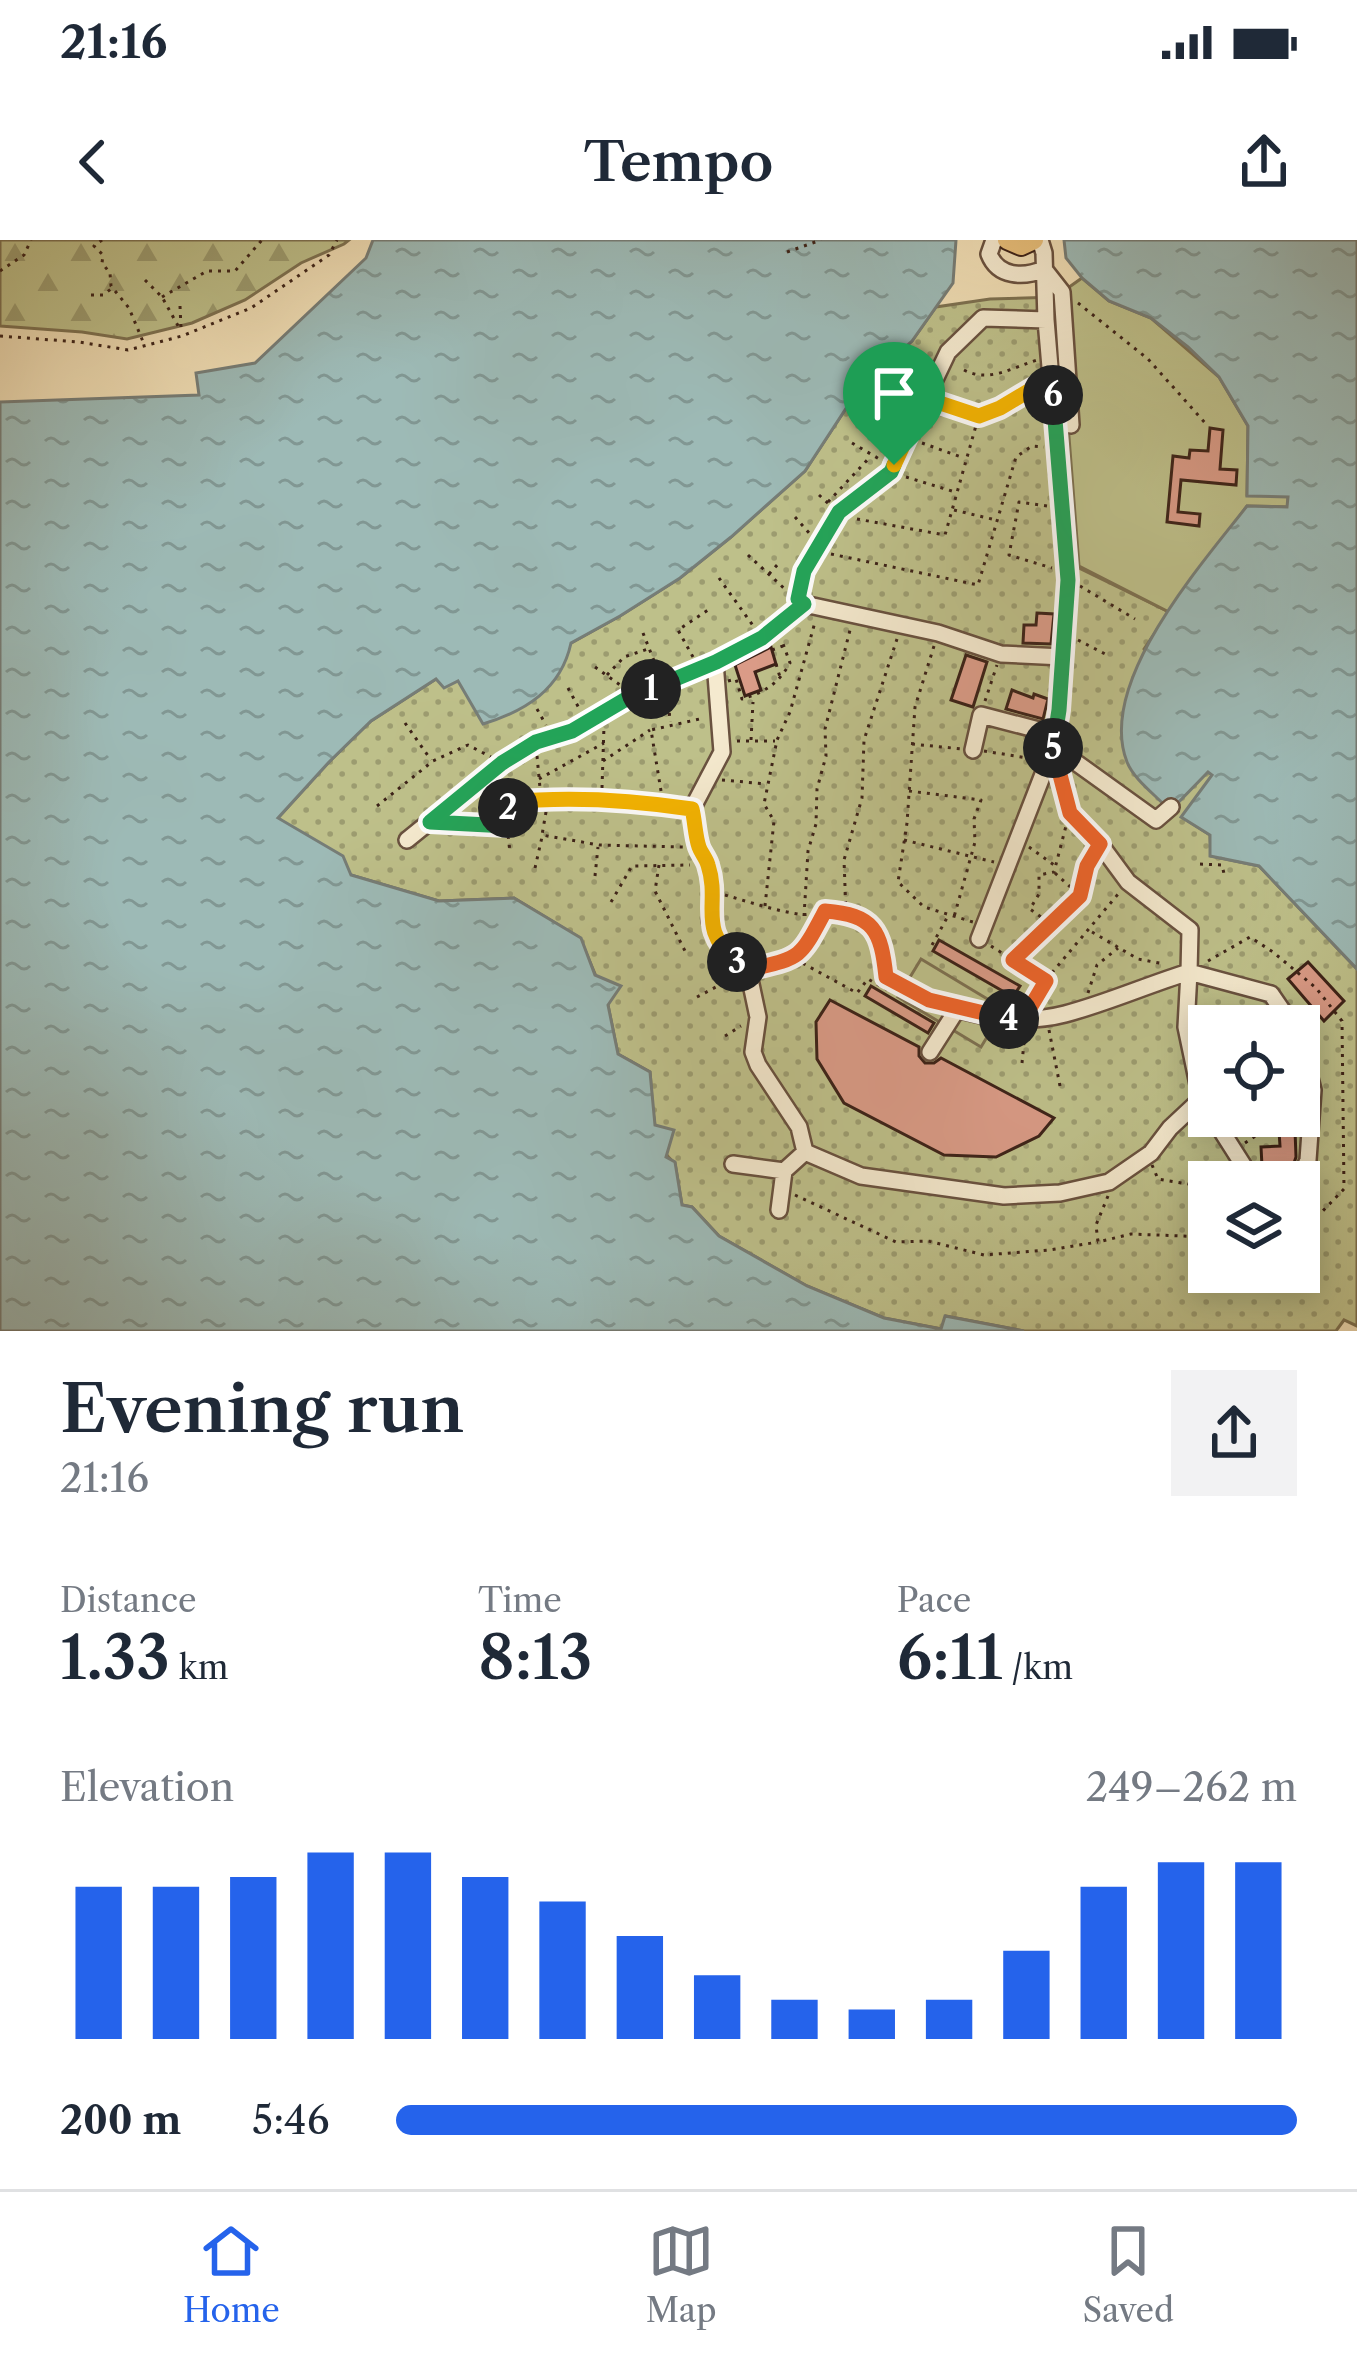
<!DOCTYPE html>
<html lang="en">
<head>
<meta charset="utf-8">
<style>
	:root { --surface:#fff; --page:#f2f2f3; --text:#1f2937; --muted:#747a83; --line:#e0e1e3; --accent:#2563eb }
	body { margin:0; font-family:"Libre Caslon Text",serif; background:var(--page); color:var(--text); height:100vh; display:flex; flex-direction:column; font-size:45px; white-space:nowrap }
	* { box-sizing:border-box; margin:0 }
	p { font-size:39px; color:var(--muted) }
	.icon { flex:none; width:66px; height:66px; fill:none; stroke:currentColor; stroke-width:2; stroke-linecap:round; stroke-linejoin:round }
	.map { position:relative; height:1091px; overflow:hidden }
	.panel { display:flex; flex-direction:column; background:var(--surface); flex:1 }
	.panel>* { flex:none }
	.controls { position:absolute; left:1188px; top:765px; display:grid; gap:24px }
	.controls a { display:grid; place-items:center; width:132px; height:132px; border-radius:0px; background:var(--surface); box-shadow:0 6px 30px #0003; font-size:60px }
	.pin { position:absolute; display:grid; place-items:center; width:102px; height:102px; color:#fff; margin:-123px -51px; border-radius:50% 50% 50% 0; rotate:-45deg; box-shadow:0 0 12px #0007 }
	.pin .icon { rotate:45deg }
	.km { position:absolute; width:60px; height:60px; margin:-30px; border-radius:50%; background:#222; color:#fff; font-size:33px; line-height:60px; text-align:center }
	.round { display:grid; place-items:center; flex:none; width:126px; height:126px; border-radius:0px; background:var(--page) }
	.overview { display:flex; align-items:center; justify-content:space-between; height:204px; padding:0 60px }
	h1 { font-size:66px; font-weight:600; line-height:90px }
	.stats { display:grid; grid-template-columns:repeat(3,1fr); gap:18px; height:204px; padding:12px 60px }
	.stats div { display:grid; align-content:center }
	.stats b { font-size:60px; font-weight:600 }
	.stats small { font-size:33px; font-weight:400 }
	.stats p { font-size:33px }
	.chart { height:336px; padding:24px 60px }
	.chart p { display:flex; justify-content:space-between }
	.chart svg { width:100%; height:216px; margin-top:12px; stroke:var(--accent); stroke-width:6 }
	ul { padding:0 60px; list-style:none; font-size:39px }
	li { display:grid; grid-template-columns:192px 144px 1fr; align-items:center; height:90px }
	li i { height:30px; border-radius:15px; background:var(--accent) }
	.status { display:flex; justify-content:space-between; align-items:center; height:84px; padding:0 60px; background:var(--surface); direction:ltr }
	.status svg { height:33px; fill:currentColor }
	header { display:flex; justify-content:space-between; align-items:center; height:156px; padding:0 60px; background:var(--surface); font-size:54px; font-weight:600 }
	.tabs { display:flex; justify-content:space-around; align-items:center; height:168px; border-top:3px solid var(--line); background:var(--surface); font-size:33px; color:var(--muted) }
	.tabs a { display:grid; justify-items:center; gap:6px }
	.tabs .active { color:var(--accent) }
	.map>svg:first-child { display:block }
	.forest { fill:url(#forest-firs); stroke:#7d7151; stroke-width:3 }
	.park { fill:url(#park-dots); stroke:#7d7151; stroke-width:3; fill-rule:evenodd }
	.garden { fill:#bec08a; stroke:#7d7151; stroke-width:3 }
	.water { fill:url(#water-ripples); stroke:#767d77; stroke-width:3 }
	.building { fill:#da9b87; stroke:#3c2218; stroke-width:3 }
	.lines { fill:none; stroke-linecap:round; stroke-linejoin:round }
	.minor-casing { stroke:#69513f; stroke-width:20 }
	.major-casing { stroke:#3c2218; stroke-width:22 }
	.path { stroke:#3c2218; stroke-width:3; stroke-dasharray:3 6; stroke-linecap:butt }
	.minor { stroke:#f5eacf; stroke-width:15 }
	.major { stroke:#e8bf7a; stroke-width:18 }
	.split-1-casing { stroke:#fff; stroke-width:24 }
	.split-2-casing { stroke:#fff; stroke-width:24 }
	.split-3-casing { stroke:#fff; stroke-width:24 }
	.split-4-casing { stroke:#fff; stroke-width:24 }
	.split-5-casing { stroke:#fff; stroke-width:24 }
	.split-6-casing { stroke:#fff; stroke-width:24 }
	.split-7-casing { stroke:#fff; stroke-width:24 }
	.split-1 { stroke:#22a559; stroke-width:15 }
	.split-2 { stroke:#22a559; stroke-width:15 }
	.split-3 { stroke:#f5b400; stroke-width:15 }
	.split-4 { stroke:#f0652b; stroke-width:15 }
	.split-5 { stroke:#f0652b; stroke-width:15 }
	.split-6 { stroke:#22a559; stroke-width:15 }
	.split-7 { stroke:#f5b400; stroke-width:15 }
</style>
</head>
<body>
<div class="status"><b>21:16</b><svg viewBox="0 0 49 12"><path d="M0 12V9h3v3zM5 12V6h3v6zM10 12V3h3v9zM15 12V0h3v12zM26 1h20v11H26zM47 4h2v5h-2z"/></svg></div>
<header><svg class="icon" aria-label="back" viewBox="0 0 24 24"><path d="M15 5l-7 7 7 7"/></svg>Tempo<svg class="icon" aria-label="share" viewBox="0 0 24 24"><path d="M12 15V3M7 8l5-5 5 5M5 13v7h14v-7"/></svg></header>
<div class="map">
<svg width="1357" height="1091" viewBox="0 0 1357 1091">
	<defs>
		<pattern id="forest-firs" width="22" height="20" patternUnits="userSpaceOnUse" patternTransform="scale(3)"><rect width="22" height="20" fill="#bec08a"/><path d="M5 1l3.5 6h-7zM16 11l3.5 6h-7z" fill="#9c9c70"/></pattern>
		<pattern id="park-dots" width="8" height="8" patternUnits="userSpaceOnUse" patternTransform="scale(3)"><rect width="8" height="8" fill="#bec08a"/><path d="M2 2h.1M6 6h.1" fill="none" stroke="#9c9c70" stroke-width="1.8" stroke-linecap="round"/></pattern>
		<pattern id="water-ripples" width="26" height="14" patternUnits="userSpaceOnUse" patternTransform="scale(3)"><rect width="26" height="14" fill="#9dbab6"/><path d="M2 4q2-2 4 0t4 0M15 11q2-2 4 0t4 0" fill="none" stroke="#819793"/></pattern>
	</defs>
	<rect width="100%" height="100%" fill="#f0deb5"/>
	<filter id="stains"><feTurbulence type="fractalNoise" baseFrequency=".00167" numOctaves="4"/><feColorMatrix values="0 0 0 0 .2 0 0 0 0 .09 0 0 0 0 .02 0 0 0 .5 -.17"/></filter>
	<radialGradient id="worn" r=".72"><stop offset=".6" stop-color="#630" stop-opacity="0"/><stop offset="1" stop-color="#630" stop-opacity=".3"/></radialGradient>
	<path class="forest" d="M0 0H349L344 4 301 23 245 60 192 83 127 99 82 92 0 86Z"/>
	<path class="park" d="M1058 57 1077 327 1169 372 1144 409 1208 532 1213 535 1182 577 1210 595 1211 616 1259 626 1357 729V1086L1344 1080 1336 1091H1024L946 1076 942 1089 884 1078 807 1046 719 996 692 967 682 965 675 923C650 905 653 860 650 832L618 814 608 765 580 698 514 658 439 661 351 635 278 578 329 522 371 481 436 439 458 440 571 403 620 376 680 338 731 297 805 231 860 147 912 101 936 67 990 59ZM1209 786H1299V876H1209ZM1209 942H1299V1032H1209Z"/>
	<path class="garden" d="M1082 38 1109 61 1151 78 1219 137 1248 186 1247 255 1288 256V267L1247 266 1169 372 1079 326 1058 55Z
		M921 719 1004 769 981 807 898 757Z"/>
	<path class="water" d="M373 0H956L953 43 912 101 860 147 805 231 731 297 680 338 620 376 571 403C561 449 526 471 483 484L458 441 444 448 436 439 371 481 329 522 278 578 343 616 351 635 439 661 514 658 581 698 595 735 621 746 608 765 618 814 650 832 655 885 674 890 666 917 675 922 682 965 692 967 719 996 807 1046 884 1078 941 1089 945 1076 1024 1091H0V162L199 155 196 133 255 123 366 18Z
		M1064 0H1357V729L1259 626 1210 616V595L1181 577 1212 535 1208 532 1170 571C1157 556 1134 540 1127 522 1096 443 1201 325 1247 266L1287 267 1288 257 1247 256 1248 186 1219 137 1188 107 1151 78 1109 61 1082 38 1066 18Z"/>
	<path class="building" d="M1210 188 1223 190 1220 229 1237 230 1236 245 1181 240 1178 272 1200 274 1199 286 1167 282 1173 216 1189 218 1190 210 1208 211Z
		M1037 373 1054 374 1051 404 1023 403 1024 385H1036Z
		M771 407 776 424 755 432 761 450 745 456 735 425Z
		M966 415 987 422 973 467 951 460Z
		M1012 450 1033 458 1034 454 1048 459 1043 479 1006 469Z
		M939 700 1020 746 1013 757 933 711Z
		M1308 722 1344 761 1324 781 1288 739Z
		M871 746 934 783 928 793 865 756Z
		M830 760 919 807V816L925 823H934L941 818 1054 878 1039 896 996 917 944 915 844 863 817 819 816 782Z
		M1295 890 1296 917 1294 923 1262 926 1261 907 1280 906 1279 891Z"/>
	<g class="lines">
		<defs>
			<path id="minor" d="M994 0 989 14C998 37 1023 38 1044 29
				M1040 0 1044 13 1046 80
				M1044 29 1062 52 1071 185
				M804 364 798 359 804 331 838 275 891 232 948 112 983 78 1046 80 1068 339 1059 470 1052 511 979 699
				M804 364 938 393 1001 414 1063 417
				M715 422 722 512 692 569 699 607 708 626 712 651 710 681 723 710 748 730 758 777 753 812 758 825 799 887 805 912 861 936 1004 956 1060 953 1109 942 1151 913 1170 888 1201 859 1209 872
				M1053 506 1156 580 1171 567
				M973 510 981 475 1054 494
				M1052 511 1070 573 1100 604 1128 642 1190 690 1189 732 1271 754 1293 786
				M484 540 509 562C569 556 632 560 692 569
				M407 600 502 523 536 502 572 491 633 455 715 422 762 398 804 364
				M903 747C952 772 1011 788 1065 774 1107 763 1147 745 1189 732L1186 787 1201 859
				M930 812 958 768
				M1212 876 1247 931 1259 942
				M733 924 784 931
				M1290 942 1302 934 1308 920 1313 850 1299 795
				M779 970 784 931 805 912"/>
			<path id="major" d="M1007 0 1021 6 1034 0"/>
		</defs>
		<use href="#minor" class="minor-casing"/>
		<use href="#major" class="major-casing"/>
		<path class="path" d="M102 0 94 6 103 15 102 23 110 33 111 46 129 68 144 104
			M787 12 821 0
			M0 31 24 15 31 0
			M145 40 162 57 181 91
			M91 55H103L111 49
			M162 57 207 31H235L262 0
			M1078 63 1148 119 1207 185
			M180 66 181 88
			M0 96 79 102 128 110 182 96 251 68 329 15 337 0
			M964 130C989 143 1011 128 1037 120
			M896 161 906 166
			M941 163 978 175
			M864 174 892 195
			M852 203 881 220
			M922 203 964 218
			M906 237 955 252
			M819 255 829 264
			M828 262 871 216
			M1047 266 1019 262 1009 315 1052 328
			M954 270 996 280
			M795 277 810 294
			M857 279 945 295 979 175 1000 168 1036 146
			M831 314 978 345 1016 217 1032 206 1044 207
			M748 315 787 351
			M769 334 779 323
			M719 338 754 387
			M1080 346 1135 379
			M643 393 658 431
			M1078 400 1109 416
			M934 406 915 467 907 583 898 642 924 667 973 682
			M772 410 783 406
			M693 417 678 390 708 370
			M776 424 780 437
			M595 427 623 447
			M607 435 624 417 648 409
			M728 441 736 439 742 459C765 452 778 444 790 423L782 401
			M568 448 580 470
			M668 455 670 482
			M985 461 997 425
			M537 469 546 485
			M405 483 431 520
			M751 500 753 462
			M737 501H775
			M912 504 962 509
			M984 511 1034 519
			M537 516 540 548
			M603 521 650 490
			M539 539 604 503
			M722 540 767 544
			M602 548 604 486
			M661 551 651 490 704 478
			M909 551 981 560 974 579 975 602 954 677
			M377 566 433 521 468 505 491 517
			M546 572 542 595 599 605 683 607
			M450 583 507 586 508 574
			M507 587 510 611
			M904 600 994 622
			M1029 607 1054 625
			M1200 624 1222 625 1225 638
			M659 625 655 651 685 711
			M535 628 542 597
			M1055 633 1079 655
			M595 636 598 607
			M725 655C749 662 773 670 798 674 808 676 815 672 826 671 872 668 882 698 886 738L889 739
			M611 662 632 626 690 625
			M765 666 774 581 764 564 777 500 790 472 815 382
			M846 673 844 620 862 558 864 500 897 399
			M804 676 808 611 816 584 817 549 826 516 825 489 850 390
			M1048 682 1030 669 1039 654V635L1054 632 1066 586
			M1092 692 1138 719 1164 724
			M932 705 948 676
			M991 706 1044 740
			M795 719 857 753 868 739 893 753
			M1014 720 1080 655 1087 626 1093 616
			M1208 721 1250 697 1273 712 1316 748 1342 781 1344 949 1315 979 1299 983
			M764 727 795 719 808 703 824 673
			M1088 753 1097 725 1118 708
			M697 757 733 738
			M1033 763 1045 741 1119 653
			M1049 790 1060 846
			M725 796 741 786
			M1022 823 1025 792
			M1245 903 1275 883
			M1152 925 1158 939 1194 945 1235 936
			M795 955 896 1002 928 1001 984 1015 1049 1010 1098 1002
			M1108 956 1096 985 1098 1002 1131 994 1209 997"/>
		<use href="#minor" class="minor"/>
		<use href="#major" class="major"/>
	</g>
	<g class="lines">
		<defs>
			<path id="split-1" d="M651 449 716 422 762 398 804 364 798 359 804 331 839 272 891 232 894 225"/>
			<path id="split-2" d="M508 568 507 586 430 582 502 523 536 502 572 491 633 455 651 449"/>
			<path id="split-3" d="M508 568 509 562C570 556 632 560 692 569 695 581 695 595 699 607 701 613 706 618 708 625 721 665 696 688 737 722"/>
			<path id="split-4" d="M737 722 748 730C802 717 799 720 825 671 874 675 881 690 886 737L929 760 1009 779"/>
			<path id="split-5" d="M1009 779 1024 778 1046 741 1013 720 1080 656 1087 626 1100 604 1070 573 1053 508"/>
			<path id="split-6" d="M1053 508 1059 470 1068 340 1053 155"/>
			<path id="split-7" d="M894 225 925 158 979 176 1000 168 1052 137 1053 155"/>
		</defs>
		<use href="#split-1" class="split-1-casing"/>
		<use href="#split-2" class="split-2-casing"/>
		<use href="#split-3" class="split-3-casing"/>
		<use href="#split-4" class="split-4-casing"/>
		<use href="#split-5" class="split-5-casing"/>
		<use href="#split-6" class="split-6-casing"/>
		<use href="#split-7" class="split-7-casing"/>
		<use href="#split-1" class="split-1"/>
		<use href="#split-2" class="split-2"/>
		<use href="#split-3" class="split-3"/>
		<use href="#split-4" class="split-4"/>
		<use href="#split-5" class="split-5"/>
		<use href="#split-6" class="split-6"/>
		<use href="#split-7" class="split-7"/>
	</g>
	<rect width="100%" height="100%" filter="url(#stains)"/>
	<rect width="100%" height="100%" fill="url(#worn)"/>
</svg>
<div class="controls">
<a><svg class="icon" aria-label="locate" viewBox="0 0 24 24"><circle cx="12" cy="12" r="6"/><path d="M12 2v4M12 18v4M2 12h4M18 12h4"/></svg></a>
<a><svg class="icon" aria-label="layers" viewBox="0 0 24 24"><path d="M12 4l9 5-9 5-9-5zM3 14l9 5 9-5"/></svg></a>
</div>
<div class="pin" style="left:894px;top:225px;background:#1e9e55"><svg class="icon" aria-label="arrive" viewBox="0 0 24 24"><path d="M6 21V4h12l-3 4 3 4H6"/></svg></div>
<b class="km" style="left:651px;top:449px">1</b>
<b class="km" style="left:508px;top:568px">2</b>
<b class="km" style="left:737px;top:722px">3</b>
<b class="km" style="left:1009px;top:779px">4</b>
<b class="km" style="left:1053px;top:508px">5</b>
<b class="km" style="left:1053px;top:155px">6</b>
</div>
<section class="panel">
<div class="overview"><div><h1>Evening run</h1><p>21:16</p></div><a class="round"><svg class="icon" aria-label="share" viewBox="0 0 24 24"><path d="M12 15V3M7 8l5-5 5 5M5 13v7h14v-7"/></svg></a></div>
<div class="stats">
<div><p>Distance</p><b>1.33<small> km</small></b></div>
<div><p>Time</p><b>8:13</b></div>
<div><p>Pace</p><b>6:11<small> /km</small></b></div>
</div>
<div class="chart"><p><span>Elevation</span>249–262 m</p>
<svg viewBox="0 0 160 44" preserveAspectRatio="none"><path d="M5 44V13M15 44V13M25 44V11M35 44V6M45 44V6M55 44V11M65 44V16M75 44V23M85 44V31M95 44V36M105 44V38M115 44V36M125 44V26M135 44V13M145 44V8M155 44V8"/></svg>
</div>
<ul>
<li><b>200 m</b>5:46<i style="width:100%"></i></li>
</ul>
</section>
<nav class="tabs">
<a class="active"><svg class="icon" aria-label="home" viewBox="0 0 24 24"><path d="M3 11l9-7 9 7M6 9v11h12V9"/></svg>Home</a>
<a><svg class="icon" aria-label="map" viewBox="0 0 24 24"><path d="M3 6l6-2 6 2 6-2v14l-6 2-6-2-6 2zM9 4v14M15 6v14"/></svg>Map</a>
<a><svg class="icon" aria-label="saved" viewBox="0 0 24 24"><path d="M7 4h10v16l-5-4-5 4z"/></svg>Saved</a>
</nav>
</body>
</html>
